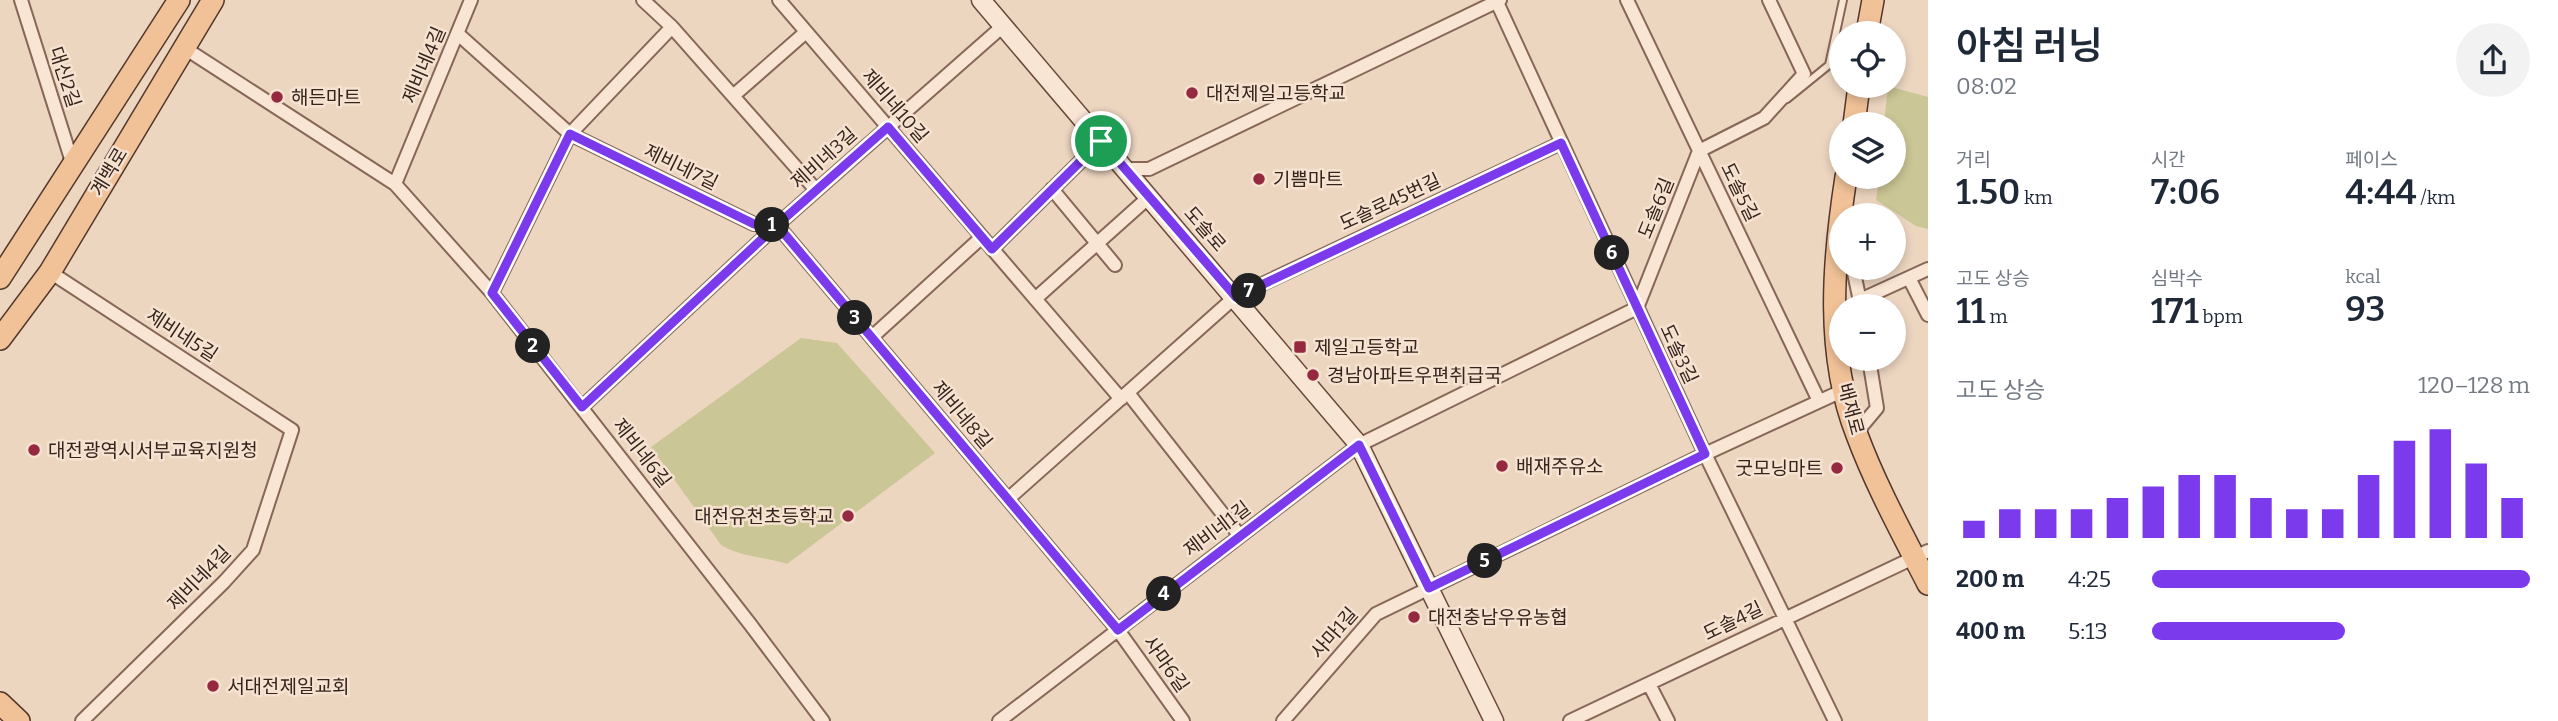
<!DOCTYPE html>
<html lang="ko">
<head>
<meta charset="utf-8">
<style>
	:root { --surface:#fff; --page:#f2f2f3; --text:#1f2937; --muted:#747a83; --accent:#7c3aed }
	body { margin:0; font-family:Bitter,"Noto Sans KR",serif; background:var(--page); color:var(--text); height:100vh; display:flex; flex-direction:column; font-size:26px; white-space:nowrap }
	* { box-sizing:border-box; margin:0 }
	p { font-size:23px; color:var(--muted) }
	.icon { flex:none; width:38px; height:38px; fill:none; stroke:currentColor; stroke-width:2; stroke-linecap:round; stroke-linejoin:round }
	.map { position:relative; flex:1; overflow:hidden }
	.sheet { display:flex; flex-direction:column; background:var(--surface); width:630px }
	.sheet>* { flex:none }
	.tools { position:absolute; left:1829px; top:21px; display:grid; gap:14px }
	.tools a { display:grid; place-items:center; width:77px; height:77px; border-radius:50%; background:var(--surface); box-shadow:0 4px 10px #0003; font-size:35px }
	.pin { position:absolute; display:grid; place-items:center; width:60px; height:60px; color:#fff; margin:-30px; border:4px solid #fff; border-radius:50%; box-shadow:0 2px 7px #0007 }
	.km { position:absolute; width:35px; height:35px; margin:-18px; border-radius:50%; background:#222; color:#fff; font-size:19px; line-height:35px; text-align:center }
	.round { display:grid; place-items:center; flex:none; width:74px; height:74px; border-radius:37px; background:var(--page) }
	.summary { display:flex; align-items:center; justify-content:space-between; height:119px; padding:0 28px }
	h1 { font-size:38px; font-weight:600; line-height:52px }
	.stats { display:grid; grid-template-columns:repeat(3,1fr); gap:10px; height:119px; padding:7px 28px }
	.stats div { display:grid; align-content:center }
	.stats b { font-size:35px; font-weight:600 }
	.stats small { font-size:19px; font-weight:400 }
	.stats p { font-size:19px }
	.chart { height:196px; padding:14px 28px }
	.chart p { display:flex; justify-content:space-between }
	.chart svg { width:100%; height:126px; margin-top:7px; stroke:var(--accent); stroke-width:6 }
	ul { padding:0 28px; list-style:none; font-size:23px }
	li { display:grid; grid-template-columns:112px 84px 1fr; align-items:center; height:52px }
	li i { height:18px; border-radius:9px; background:var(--accent) }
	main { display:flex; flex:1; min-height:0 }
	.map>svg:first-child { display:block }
	.green { fill:#cbc695 }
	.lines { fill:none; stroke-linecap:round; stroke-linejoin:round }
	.lane-casing { stroke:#866758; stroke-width:10 }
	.street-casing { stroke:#866758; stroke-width:16 }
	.secondary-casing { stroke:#68493c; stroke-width:21 }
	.primary-casing { stroke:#53372d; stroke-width:24 }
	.lane { stroke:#f8e5d3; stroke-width:6 }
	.street { stroke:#f8e5d3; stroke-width:12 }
	.secondary { stroke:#f8e5d3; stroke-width:18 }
	.primary { stroke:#f1c298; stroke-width:21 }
	.route-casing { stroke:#fff; stroke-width:14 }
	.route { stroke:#7c3aed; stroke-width:9 }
	.poi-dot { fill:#942940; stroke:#f5e2d0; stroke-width:2.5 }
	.labels { text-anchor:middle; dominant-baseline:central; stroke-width:5; stroke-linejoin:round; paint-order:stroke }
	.street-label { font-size:19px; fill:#36241d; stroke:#f5e2d0 }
	.poi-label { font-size:19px; fill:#36241d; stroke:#f5e2d0; text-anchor:start }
</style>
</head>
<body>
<main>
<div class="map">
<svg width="1928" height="721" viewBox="0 0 1928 721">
	<rect width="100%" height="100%" fill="#edd6c0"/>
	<path class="green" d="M1888 86 1928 97V229L1916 226 1876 200 1879 177H1894V124H1884Z
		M801 338 837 343 935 453 787 564C763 556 743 558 721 545L651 447Z"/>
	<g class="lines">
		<defs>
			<path id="lane" d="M1787 99 1829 65 1843 0"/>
			<path id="street" d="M21 0 73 165
				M643 0 672 27 816 190
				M779 0 1121 399
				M1496 0 1705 454 1835 721
				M1627 0 1819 401
				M458 34 570 134 754 224 777 225 1118 630 1183 721
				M183 47 395 184 492 293 750 624 823 721
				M733 96 806 32
				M1125 169H1149L1500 0
				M395 184 471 0
				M1052 189 1115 265
				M992 249 1101 141
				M1853 268 1861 306
				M50 272 292 430 253 550 224 582 82 721
				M1909 278 1928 315
				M492 293 570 134 672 27
				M1035 299 1149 197
				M1860 300 1928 269
				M872 337 982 237
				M1128 393 1240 536
				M582 407 777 225 1003 26
				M1856 433 1877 408 1869 359
				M1008 499 1235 297 1561 143
				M1649 684 1668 721
				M999 721 1359 445 1637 308 1699 151 1764 118 1804 74 1769 0
				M1283 721 1376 614 1705 454 1844 390
				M1570 721 1928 551"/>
			<path id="secondary" d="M981 0 1359 445 1494 721"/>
			<path id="primary" d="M1867 33 1873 0
				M1854 124 1859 86
				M1846 177C1833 261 1825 354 1857 435 1876 486 1903 535 1928 584
				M0 278 179 0
				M0 339 50 272 213 0
				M0 703 19 721"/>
		</defs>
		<use href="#lane" class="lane-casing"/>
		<use href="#street" class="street-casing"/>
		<use href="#secondary" class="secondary-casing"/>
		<use href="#primary" class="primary-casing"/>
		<use href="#lane" class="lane"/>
		<use href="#street" class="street"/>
		<use href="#secondary" class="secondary"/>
		<use href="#primary" class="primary"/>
	</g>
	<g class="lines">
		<defs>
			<path id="route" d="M1101 141 992 249 888 127 777 225 754 224 570 134 492 293 582 407 777 225 1118 630 1359 445 1429 588 1705 454 1561 143 1236 297 1101 141"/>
		</defs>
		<use href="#route" class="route-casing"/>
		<use href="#route" class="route"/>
	</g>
	<g class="poi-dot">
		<circle cx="1192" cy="93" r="7"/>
		<circle cx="277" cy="97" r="7"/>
		<circle cx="1259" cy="179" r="7"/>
		<rect x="1293" y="340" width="14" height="14" rx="3.5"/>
		<circle cx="1313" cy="375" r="7"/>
		<circle cx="34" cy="450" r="7"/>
		<circle cx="1502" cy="466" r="7"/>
		<circle cx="1837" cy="468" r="7"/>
		<circle cx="848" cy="516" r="7"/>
		<circle cx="1414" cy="617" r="7"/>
		<circle cx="213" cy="686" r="7"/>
	</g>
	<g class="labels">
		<g class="street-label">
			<text transform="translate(424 65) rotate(-67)">제비네4길</text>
			<text transform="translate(65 77) rotate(72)">대신2길</text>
			<text transform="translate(895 106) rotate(49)">제비네10길</text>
			<text transform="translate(824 158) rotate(-42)">제비네3길</text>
			<text transform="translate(681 167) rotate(26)">제비네7길</text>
			<text transform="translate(109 172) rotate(-59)">계백로</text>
			<text transform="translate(1740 192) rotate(64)">도솔5길</text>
			<text transform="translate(1390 202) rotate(-25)">도솔로45번길</text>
			<text transform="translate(1656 208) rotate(-68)">도솔6길</text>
			<text transform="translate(1205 229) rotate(49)">도솔로</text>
			<text transform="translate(182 335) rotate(33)">제비네5길</text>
			<text transform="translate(1679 354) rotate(65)">도솔3길</text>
			<text transform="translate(1851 409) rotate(75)">배재로</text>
			<text transform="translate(962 415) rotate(50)">제비네8길</text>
			<text transform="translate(642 453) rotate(52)">제비네6길</text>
			<text transform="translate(1217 529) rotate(-37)">제비네1길</text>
			<text transform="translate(199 578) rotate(-46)">제비네4길</text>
			<text transform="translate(1733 621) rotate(-26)">도솔4길</text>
			<text transform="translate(1334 633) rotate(-49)">사마1길</text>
			<text transform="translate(1166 664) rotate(55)">사마6길</text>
		</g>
		<g class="poi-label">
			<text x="1206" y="93">대전제일고등학교</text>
			<text x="291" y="97">해든마트</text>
			<text x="1273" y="179">기쁨마트</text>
			<text x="1314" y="347">제일고등학교</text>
			<text x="1327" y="375">경남아파트우편취급국</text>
			<text x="48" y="450">대전광역시서부교육지원청</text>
			<text x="1516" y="466">배재주유소</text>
			<text x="1823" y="468" text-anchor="end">굿모닝마트</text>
			<text x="834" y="516" text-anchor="end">대전유천초등학교</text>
			<text x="1428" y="617">대전충남우유농협</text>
			<text x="227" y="686">서대전제일교회</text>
		</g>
	</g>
</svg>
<div class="tools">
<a><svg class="icon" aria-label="locate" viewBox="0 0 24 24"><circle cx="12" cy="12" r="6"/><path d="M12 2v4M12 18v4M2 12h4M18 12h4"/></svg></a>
<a><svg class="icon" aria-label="layers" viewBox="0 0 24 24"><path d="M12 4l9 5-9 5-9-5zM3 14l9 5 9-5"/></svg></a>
<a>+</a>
<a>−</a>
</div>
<div class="pin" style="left:1101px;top:141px;background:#1e9e55"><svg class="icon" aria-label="arrive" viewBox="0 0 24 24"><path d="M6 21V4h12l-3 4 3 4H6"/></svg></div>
<b class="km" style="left:772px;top:225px">1</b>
<b class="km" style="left:533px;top:346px">2</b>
<b class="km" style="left:855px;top:318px">3</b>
<b class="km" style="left:1164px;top:594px">4</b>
<b class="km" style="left:1485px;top:561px">5</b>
<b class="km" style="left:1612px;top:253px">6</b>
<b class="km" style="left:1249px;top:291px">7</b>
</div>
<section class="sheet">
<div class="summary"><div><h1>아침 러닝</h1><p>08:02</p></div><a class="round"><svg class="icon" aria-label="share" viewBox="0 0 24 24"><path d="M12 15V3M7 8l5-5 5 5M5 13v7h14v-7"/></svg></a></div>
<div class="stats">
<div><p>거리</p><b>1.50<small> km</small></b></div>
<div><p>시간</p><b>7:06</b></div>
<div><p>페이스</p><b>4:44<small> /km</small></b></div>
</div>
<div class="stats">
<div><p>고도 상승</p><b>11<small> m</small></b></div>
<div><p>심박수</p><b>171<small> bpm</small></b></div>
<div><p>kcal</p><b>93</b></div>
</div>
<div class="chart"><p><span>고도 상승</span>120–128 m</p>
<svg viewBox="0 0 160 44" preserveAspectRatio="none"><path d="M5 44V38M15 44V34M25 44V34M35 44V34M45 44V30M55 44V26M65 44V22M75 44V22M85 44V30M95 44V34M105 44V34M115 44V22M125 44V10M135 44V6M145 44V18M155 44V30"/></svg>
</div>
<ul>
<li><b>200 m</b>4:25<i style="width:100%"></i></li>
<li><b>400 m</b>5:13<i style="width:51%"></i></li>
</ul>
</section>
</main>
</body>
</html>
